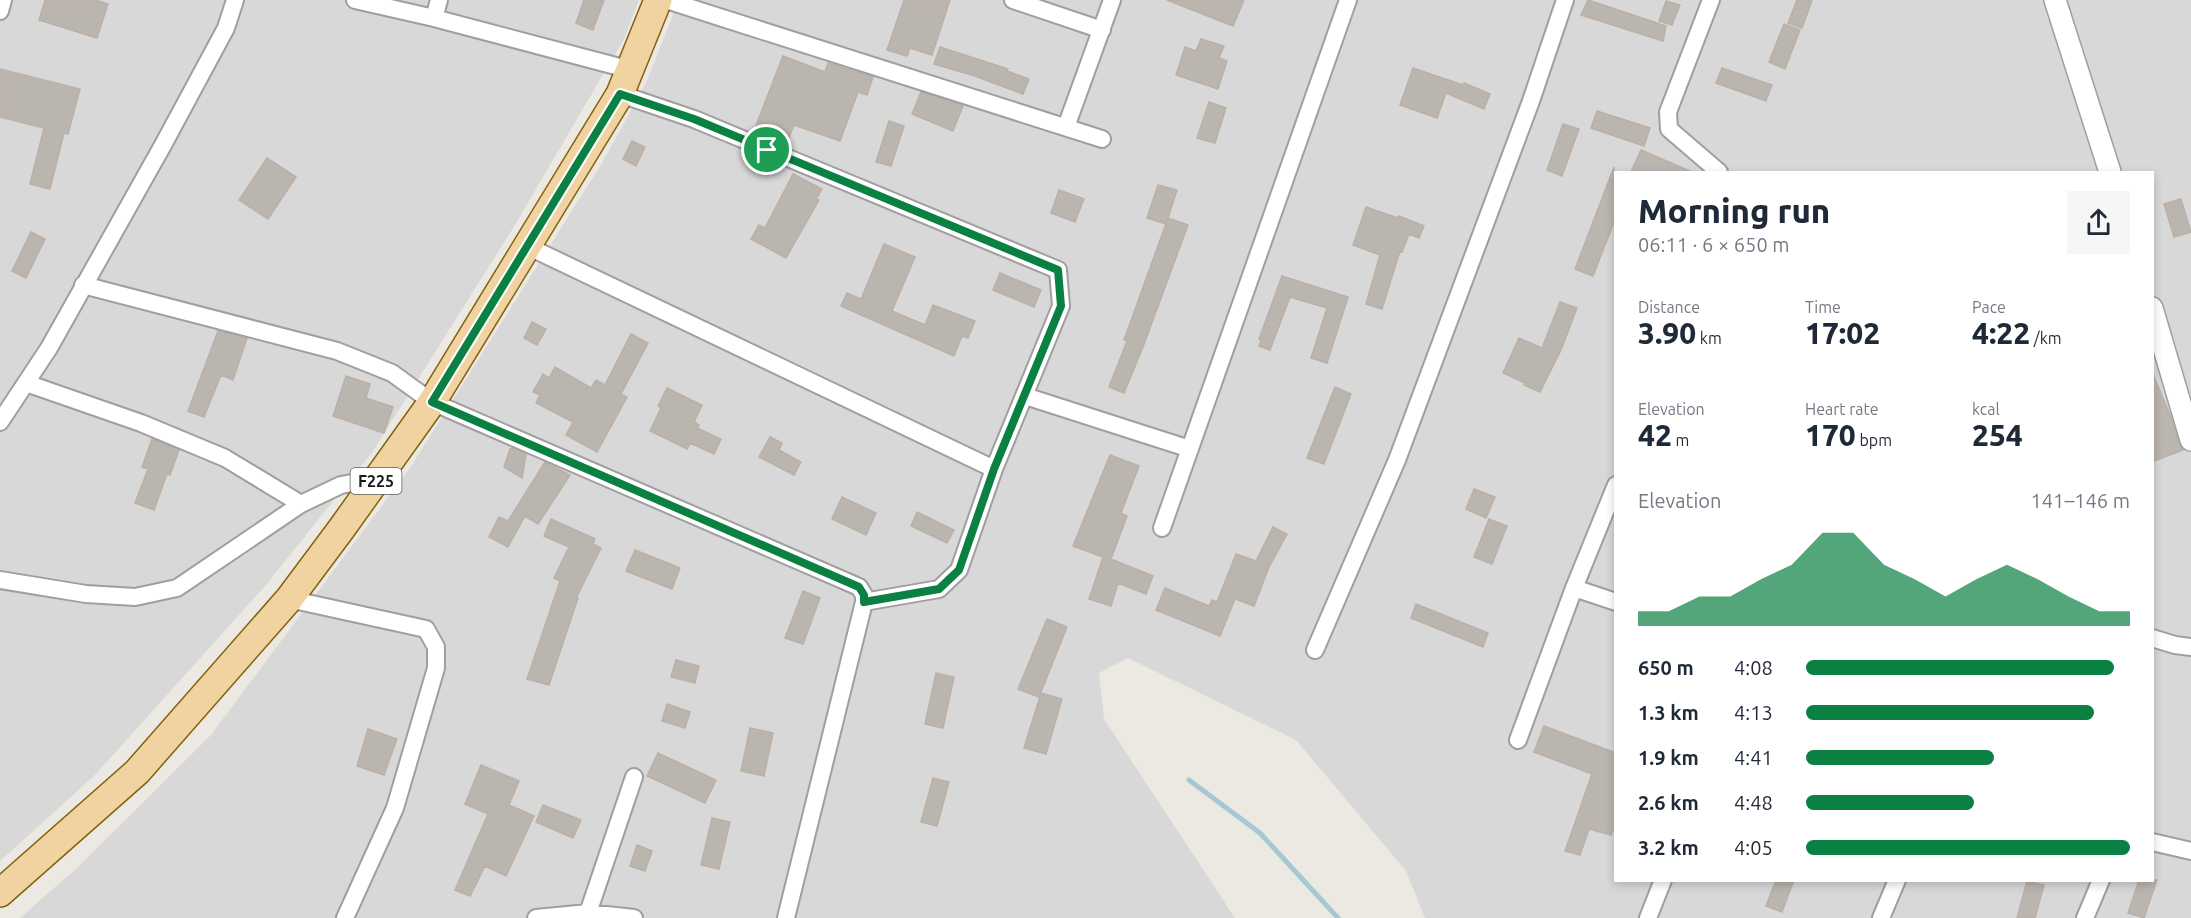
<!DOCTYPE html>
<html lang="en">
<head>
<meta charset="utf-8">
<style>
	:root { --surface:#fff; --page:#f6f6f7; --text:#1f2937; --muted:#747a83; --accent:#0b8043 }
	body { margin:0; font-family:Ubuntu,sans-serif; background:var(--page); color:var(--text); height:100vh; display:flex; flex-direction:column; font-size:22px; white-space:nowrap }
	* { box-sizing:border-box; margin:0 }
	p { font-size:20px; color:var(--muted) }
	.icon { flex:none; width:33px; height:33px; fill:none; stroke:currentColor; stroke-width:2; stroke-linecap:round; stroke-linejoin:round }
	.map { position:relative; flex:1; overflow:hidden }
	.sheet { position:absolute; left:1614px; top:171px; width:540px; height:711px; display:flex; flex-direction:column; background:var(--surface); border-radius:0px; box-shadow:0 3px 9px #0003 }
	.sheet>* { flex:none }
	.pin { position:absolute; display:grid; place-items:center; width:51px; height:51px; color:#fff; margin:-26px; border:3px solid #fff; border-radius:50%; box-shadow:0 2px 6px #0007 }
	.round { display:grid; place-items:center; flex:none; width:63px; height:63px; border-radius:0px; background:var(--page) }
	.summary { display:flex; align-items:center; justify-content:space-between; height:102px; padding:0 24px }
	h1 { font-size:33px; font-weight:800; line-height:45px }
	.figures { display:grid; grid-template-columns:repeat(3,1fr); gap:9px; height:102px; padding:6px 24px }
	.figures div { display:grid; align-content:center }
	.figures b { font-size:30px; font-weight:800 }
	.figures small { font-size:16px; font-weight:400 }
	.figures p { font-size:16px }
	.chart { height:168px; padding:12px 24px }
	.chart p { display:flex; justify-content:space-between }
	.chart svg { width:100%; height:108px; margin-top:6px; fill:var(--accent); opacity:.7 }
	ul { padding:0 24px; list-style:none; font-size:20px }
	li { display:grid; grid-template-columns:96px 72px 1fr; align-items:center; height:45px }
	li i { height:15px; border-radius:8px; background:var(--accent) }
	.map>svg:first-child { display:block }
	.residential { fill:#d9d8d8; fill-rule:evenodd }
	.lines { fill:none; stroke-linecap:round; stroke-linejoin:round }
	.stream { stroke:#a6c8d5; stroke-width:5 }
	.building { fill:#bbb5af; stroke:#bbb0a6; stroke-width:1.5 }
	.minor-casing { stroke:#9f9f9f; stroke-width:20 }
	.tertiary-casing { stroke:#9f9f9f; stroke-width:24 }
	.primary-casing { stroke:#83620f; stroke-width:30 }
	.minor { stroke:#fff; stroke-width:16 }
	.tertiary { stroke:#fff; stroke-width:21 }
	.primary { stroke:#f1d2a1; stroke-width:27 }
	.route-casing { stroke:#fff; stroke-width:12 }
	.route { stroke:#0b8043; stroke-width:8 }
	.labels { text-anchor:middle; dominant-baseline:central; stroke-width:6; stroke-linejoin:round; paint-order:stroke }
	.shield { fill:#fff; stroke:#5f5f5f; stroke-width:1.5 }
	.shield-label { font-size:16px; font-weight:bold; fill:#1b1b1b }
</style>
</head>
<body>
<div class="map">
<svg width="2191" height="918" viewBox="0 0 2191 918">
	<rect width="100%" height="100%" fill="#ece9e2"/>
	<path class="residential" d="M0 0H639L624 39 513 228 373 451 266 585 95 775 0 861Z
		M679 0H2191V918H1425L1406 871 1296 740 1128 658 1099 673 1104 719 1235 918H20L79 866 211 735 410 468 602 163 645 85ZM1616 172H2152V880H1616Z"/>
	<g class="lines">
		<path class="stream" d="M1189 780 1260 833 1338 918"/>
	</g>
	<path class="building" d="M45 0H95L108 4 97 38 39 20Z
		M584 0H604L593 30 576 23Z
		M904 0H950L932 55 910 48 907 56 887 50Z
		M1167 0H1244L1233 26Z
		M1588 0 1666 26 1663 41 1581 15Z
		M1797 0H1812L1802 28 1788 23Z
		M1666 1 1680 5 1672 25 1659 21Z
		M1784 24 1800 30 1785 69 1769 62Z
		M1201 39 1224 46 1219 58 1227 61 1218 89 1176 75 1185 47 1196 51Z
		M940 47 1008 69 1007 71 1029 79 1023 94 975 76 934 64Z
		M783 56 825 72 828 63 873 77 867 95 858 92 840 141 794 125 788 140 755 128Z
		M1413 68 1463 85 1464 83 1490 94 1484 109 1446 93 1437 118 1400 105Z
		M1722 68 1772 85 1766 101 1716 83Z
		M0 69 80 89 68 134 64 133 50 189 30 184 44 128 0 117Z
		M921 92 963 106 953 131 912 114Z
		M1209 102 1226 108 1215 143 1197 138Z
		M1597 111 1650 128 1644 146 1591 128Z
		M889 121 904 126 891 166 876 162Z
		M1563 124 1579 129 1562 176 1547 170Z
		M632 141 645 147 636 166 623 159Z
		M1641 150 1692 172H1631Z
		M267 158 296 177 268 219 239 200Z
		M1614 167 1616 217 1593 276 1575 269Z
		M793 174 822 189 816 199 819 200 786 258 751 239 759 225 765 228Z
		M1158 185 1177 190 1166 224 1147 218Z
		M1059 190 1084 199 1075 222 1051 213Z
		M2181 199 2191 232 2174 237 2164 204Z
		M1366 207 1398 218 1399 216 1424 226 1419 238 1409 234 1402 252 1400 251 1382 309 1366 304 1380 255 1353 245Z
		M1168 218 1188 225 1143 347 1124 393 1109 387 1127 341 1124 340Z
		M31 232 45 239 26 278 12 271Z
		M884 244 915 257 892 311 925 325 933 305 975 321 968 338 962 336 954 356 841 306 847 293 861 299Z
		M1000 273 1041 290 1034 307 993 290Z
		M1282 276 1348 297 1327 363 1311 358 1327 308 1290 297 1270 350 1259 346 1261 340 1259 339Z
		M1560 302 1577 308 1561 350 1540 392 1524 385 1525 383 1503 373 1519 338 1542 348Z
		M532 322 546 329 537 345 524 338Z
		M218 331 247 338 233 380 221 375 204 417 188 411Z
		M631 334 648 343 621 394 627 397 597 452 566 435 573 422 536 403 540 395 533 392 543 374 549 378 555 367 591 388 596 380 605 385Z
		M2152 372 2171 417 2179 444 2183 450 2152 462Z
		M346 376 370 384 366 398 393 407 384 433 333 416Z
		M1335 387 1351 394 1324 464 1307 458Z
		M667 388 702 405 694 422 699 425 697 428 721 439 714 454 690 443 687 449 650 431 661 408 658 406Z
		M770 437 782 443 779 450 801 462 794 475 759 457Z
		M152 439 179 450 170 475 167 474 154 510 135 503 148 469 142 467Z
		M513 448 526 454 522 478 504 467 510 449Z
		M1110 455 1139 466 1121 513 1127 516 1111 559 1153 576 1146 594 1118 583 1111 606 1089 599 1103 557 1073 546Z
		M545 462 570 475 538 524 525 516 508 547 489 537 499 517 508 521Z
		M1474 489 1495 497 1486 518 1466 509Z
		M842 497 876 513 866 535 832 519Z
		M917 512 954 530 947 543 911 526Z
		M551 519 595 539 593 544 601 548 576 598H578L549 685 527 679 560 581 554 578 569 547 544 536Z
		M1489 519 1507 526 1492 564 1474 557Z
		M1273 527 1287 534 1269 567 1254 606 1235 599 1220 636 1156 610 1165 588 1209 606 1212 600 1217 602 1236 554 1256 561Z
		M635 550 680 568 672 589 626 571Z
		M803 591 820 598 803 644 785 638Z
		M1416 604 1488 633 1483 647 1411 618Z
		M1047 619 1067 627 1039 697 1018 689Z
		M676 660 699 666 695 683 671 677Z
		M936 673 954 677 943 728 925 724Z
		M1041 693 1062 699 1046 754 1024 748Z
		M667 704 690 712 685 728 662 721Z
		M1544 726 1616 753V822L1611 835 1589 829 1580 855 1565 851 1592 774 1534 752Z
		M750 728 773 733 764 776 741 771Z
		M368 729 397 739 384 775 357 766Z
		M658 753 716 780 705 803 647 776Z
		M481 765 519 781 509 805 534 816 506 876 485 866 470 896 455 890 488 814 465 804Z
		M933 778 949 782 937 826 921 822Z
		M543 805 581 820 573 838 536 822Z
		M712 818 730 822 719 869 701 865Z
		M637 845 652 851 645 871 630 866Z
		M1776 880H1794L1782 912 1766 906Z
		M2139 880H2157L2144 918 2128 913Z
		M2027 881 2044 885 2035 918H2017Z"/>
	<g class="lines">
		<defs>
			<path id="minor" d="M355 0 434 18 631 70
				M666 0 1102 139
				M1013 0 1102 30
				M1711 0 1668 112 1669 129 1719 172
				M0 11 3 0
				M434 18 439 0
				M620 94 694 119 1058 270 1061 306 994 469 959 570 939 589 864 602
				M1066 127 1112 0
				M529 247 994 469
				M83 285 337 351 392 373 432 402 859 587 864 595V602L786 918
				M26 383 141 423 225 458 301 504
				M1025 396 1190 449
				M0 422 49 348 163 145 226 28 235 0
				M1162 528 1348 0
				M0 580 86 594 135 597 177 588 301 504 341 485 378 478
				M1574 588 1616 602
				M289 599 426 629 436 647V668L395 808 345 918
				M2152 638 2175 645 2191 647
				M1315 650 1397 460 1531 101 1565 0
				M1518 740 1574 588 1616 485
				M2152 842 2191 851
				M588 913 634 777
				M536 918 588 913 634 918
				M1648 918 1663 880
				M1881 918 1897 880
				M2085 918 2101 880"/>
			<path id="tertiary" d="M2055 0 2110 172
				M2152 308 2191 440"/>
			<path id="primary" d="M0 893 137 772 289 599 342 528 432 402 620 94 658 0"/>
		</defs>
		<use href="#minor" class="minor-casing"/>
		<use href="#tertiary" class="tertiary-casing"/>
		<use href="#primary" class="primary-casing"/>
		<use href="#minor" class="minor"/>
		<use href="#tertiary" class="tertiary"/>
		<use href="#primary" class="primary"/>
	</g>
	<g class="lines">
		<defs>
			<path id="route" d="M620 94 694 119 1058 270 1061 306 994 469 959 570 939 589 864 602V595L859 587 432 402Z"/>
		</defs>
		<use href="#route" class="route-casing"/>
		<use href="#route" class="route"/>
	</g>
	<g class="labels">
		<rect class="shield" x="350.5" y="468" width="51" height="26" rx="4.5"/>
		<g class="shield-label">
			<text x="376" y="481">F225</text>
		</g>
	</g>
</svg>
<div class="pin" style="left:767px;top:150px;background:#1e9e55"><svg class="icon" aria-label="arrive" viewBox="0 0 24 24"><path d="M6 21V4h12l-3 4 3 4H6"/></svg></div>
<section class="sheet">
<div class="summary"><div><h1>Morning run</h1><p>06:11 · 6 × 650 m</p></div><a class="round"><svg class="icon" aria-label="share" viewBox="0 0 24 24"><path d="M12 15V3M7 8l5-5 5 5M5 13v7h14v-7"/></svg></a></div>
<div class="figures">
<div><p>Distance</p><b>3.90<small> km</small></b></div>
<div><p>Time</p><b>17:02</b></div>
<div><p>Pace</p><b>4:22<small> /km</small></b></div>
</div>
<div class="figures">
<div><p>Elevation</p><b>42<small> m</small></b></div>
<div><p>Heart rate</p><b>170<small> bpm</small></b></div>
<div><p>kcal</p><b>254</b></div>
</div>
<div class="chart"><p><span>Elevation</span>141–146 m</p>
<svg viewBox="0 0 160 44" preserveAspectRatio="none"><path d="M0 44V38L10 38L20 32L30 32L40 25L50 19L60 6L70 6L80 19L90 25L100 32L110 25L120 19L130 25L140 32L150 38L160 38V44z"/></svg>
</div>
<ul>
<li><b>650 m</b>4:08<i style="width:95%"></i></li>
<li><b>1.3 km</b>4:13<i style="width:89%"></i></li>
<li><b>1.9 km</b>4:41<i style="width:58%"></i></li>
<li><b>2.6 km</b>4:48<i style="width:52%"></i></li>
<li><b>3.2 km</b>4:05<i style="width:100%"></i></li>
</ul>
</section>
</div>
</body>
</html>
